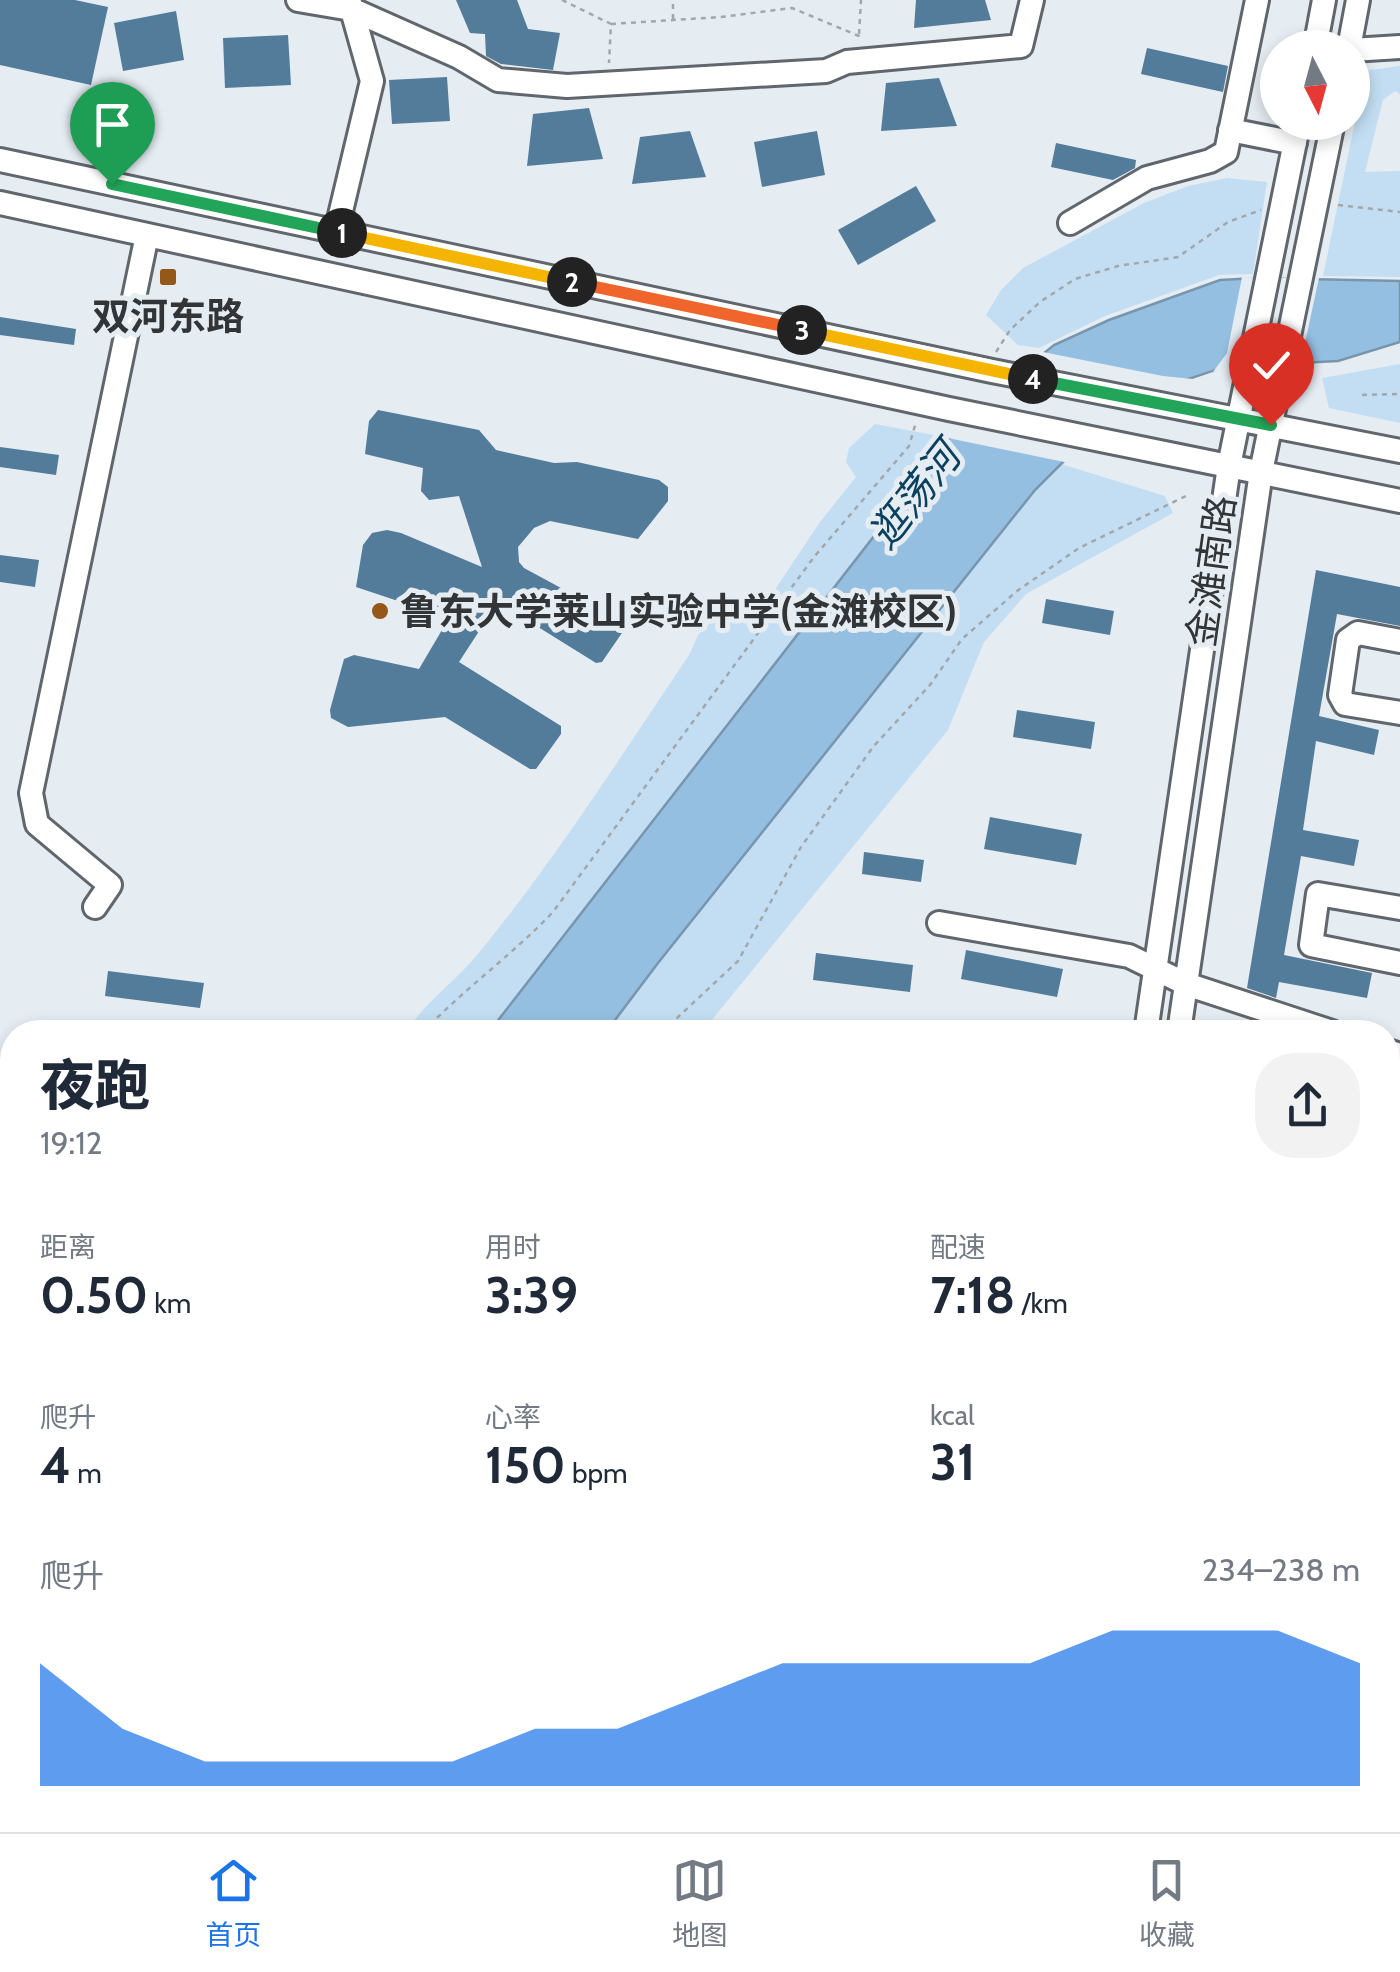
<!DOCTYPE html>
<html lang="zh">
<head>
<meta charset="utf-8">
<style>
	:root { --surface:#fff; --page:#f2f2f3; --text:#1f2937; --muted:#747a83; --line:#e0e1e3; --accent:#1a73e8 }
	body { margin:0; font-family:Cabin,"Noto Sans SC",sans-serif; background:var(--page); color:var(--text); height:100vh; display:flex; flex-direction:column; font-size:38px; white-space:nowrap }
	* { box-sizing:border-box; margin:0 }
	p { font-size:32px; color:var(--muted) }
	.icon { flex:none; width:55px; height:55px; fill:none; stroke:currentColor; stroke-width:2; stroke-linecap:round; stroke-linejoin:round }
	.map { position:relative; flex:1; overflow:hidden }
	.side { position:absolute; left:0px; top:1020px; width:1400px; height:812px; display:flex; flex-direction:column; background:var(--surface); border-radius:40px 40px 0 0; box-shadow:0 5px 15px #0003 }
	.side>* { flex:none }
	.needle { width:65px; rotate:174deg }
	.tools { position:absolute; left:1260px; top:30px; display:grid; gap:20px }
	.tools a { display:grid; place-items:center; width:110px; height:110px; border-radius:50%; background:var(--surface); box-shadow:0 5px 15px #0003; font-size:50px }
	.pin { position:absolute; display:grid; place-items:center; width:85px; height:85px; color:#fff; margin:-102px -42px; border-radius:50% 50% 50% 0; rotate:-45deg; box-shadow:0 0 10px #0007 }
	.pin .icon { rotate:45deg }
	.km { position:absolute; width:50px; height:50px; margin:-25px; border-radius:50%; background:#222; color:#fff; font-size:28px; line-height:50px; text-align:center }
	.round { display:grid; place-items:center; flex:none; width:105px; height:105px; border-radius:40px; background:var(--page) }
	.headline { display:flex; align-items:center; justify-content:space-between; height:170px; padding:0 40px }
	h1 { font-size:55px; font-weight:800; line-height:75px }
	.metrics { display:grid; grid-template-columns:repeat(3,1fr); gap:15px; height:170px; padding:10px 40px }
	.metrics div { display:grid; align-content:center }
	.metrics b { font-size:50px; font-weight:800 }
	.metrics small { font-size:28px; font-weight:400 }
	.metrics p { font-size:28px }
	.chart { height:280px; padding:20px 40px }
	.chart p { display:flex; justify-content:space-between }
	.chart svg { width:100%; height:180px; margin-top:10px; fill:var(--accent); opacity:.7 }
	.dock { display:flex; justify-content:space-around; align-items:center; height:140px; border-top:2px solid var(--line); background:var(--surface); font-size:28px; color:var(--muted) }
	.dock a { display:grid; justify-items:center; gap:5px }
	.dock .current { color:var(--accent) }
	.map>svg:first-child { display:block }
	.green { fill:#c3def3 }
	.water { fill:#95bfe1; stroke:#7796ae; stroke-width:2.5 }
	.pier { fill:#e5ecf2 }
	.building { fill:#537b9a }
	.lines { fill:none; stroke-linecap:round; stroke-linejoin:round }
	.minor-casing { stroke:#60666b; stroke-width:28 }
	.path { stroke:#a2a7ac; stroke-width:2.5; stroke-dasharray:5 5; stroke-linecap:butt }
	.minor { stroke:#fff; stroke-width:22 }
	.split-1-casing { stroke:#fff; stroke-width:20 }
	.split-2-casing { stroke:#fff; stroke-width:20 }
	.split-3-casing { stroke:#fff; stroke-width:20 }
	.split-4-casing { stroke:#fff; stroke-width:20 }
	.split-5-casing { stroke:#fff; stroke-width:20 }
	.split-1 { stroke:#22a559; stroke-width:12 }
	.split-2 { stroke:#f5b400; stroke-width:12 }
	.split-3 { stroke:#f0652b; stroke-width:12 }
	.split-4 { stroke:#f5b400; stroke-width:12 }
	.split-5 { stroke:#22a559; stroke-width:12 }
	.poi-dot { fill:#945819; stroke:#e5ecf2; stroke-width:4 }
	.labels { text-anchor:middle; dominant-baseline:central; stroke-width:10; stroke-linejoin:round; paint-order:stroke }
	.poi-label { font-size:38px; font-weight:bold; fill:#323537; stroke:#e5ecf2 }
	.street-label { font-size:38px; fill:#323537; stroke:#e5ecf2 }
	.water-label { font-size:40px; font-style:italic; fill:#0c4060; stroke:#e5ecf2 }
</style>
</head>
<body>
<div class="map">
<svg width="1400" height="1832" viewBox="0 0 1400 1832">
	<rect width="100%" height="100%" fill="#e5ecf2"/>
	<path class="green" d="M1400 66V94L1395 91 1383 100 1365 172 1400 171V277L1323 276 1364 78 1370 70Z
		M1227 178 1267 182 1253 274 1219 275 1105 316 1039 348 1018 345 986 315 1001 290 1023 268 1144 203 1188 186Z
		M1400 364V423L1329 408 1322 378Z
		M875 424 949 438 488 1032H406C428 999 453 984 478 954 555 860 621 756 689 655L698 635 715 618 752 624 820 522 856 477 846 462 849 448Z
		M1061 464 1165 496 1173 513 1026 594 984 642 948 730 702 1032H606L658 963 1035 490Z
		M12 1558V1652L0 1668V1574Z"/>
	<path class="water" d="M1257 278 1400 281V342L1338 361 1225 367 1143 394 1108 417 1035 490 658 963 606 1032H489L968 415 1054 345 1109 320 1220 280Z
		M12 1652V1806L0 1820V1669Z"/>
	<path class="pier" d="M1242 277 1319 278 1300 366 1213 372 1210 376 1146 398 1111 421 1069 463 943 437 963 413 1038 351 1163 376 1193 379 1213 372 1227 353Z"/>
	<path class="building" d="M0 0H75L108 7 91 85 0 65Z
		M456 0H517L528 29 560 33 553 70 501 64 486 56 485 34 470 33Z
		M916 0H985L991 20 914 28Z
		M176 11 184 60 123 71 114 23Z
		M288 35 291 85 225 88 223 38Z
		M1147 48 1228 66 1223 92 1141 74Z
		M447 77 450 121 392 124 389 80Z
		M939 78 957 126 881 131 886 83Z
		M589 108 603 159 527 166 533 114Z
		M690 131 706 177 632 184 640 137Z
		M817 131 825 175 762 187 754 142Z
		M1056 143 1136 160 1135 168 1113 180 1051 167Z
		M916 186 936 221 858 265 838 230Z
		M0 317 76 329 74 345 0 335Z
		M378 410 479 430 496 450 554 463 577 462 659 480 668 487V501L638 539 550 521 534 528 518 547 519 562 524 568 624 622V630L602 662 596 663 498 602 459 662 561 726V734L536 769H530L445 717 348 727 331 718 330 710 344 659 354 655 419 669 449 618 356 587 363 545 372 533 387 530 401 533 482 567 459 496 429 500 421 491 423 468 365 454 369 421Z
		M0 447 59 455 56 475 0 467Z
		M0 555 39 560 35 587 0 582Z
		M1316 570 1400 587V626L1337 614 1319 716 1379 730 1374 755 1316 741 1303 830 1359 840 1354 866 1301 856 1284 955 1372 973 1367 998 1279 982 1276 998 1247 988Z
		M1046 599 1114 611 1110 635 1042 623Z
		M1017 710 1095 722 1091 749 1013 737Z
		M990 817 1082 834 1076 865 984 849Z
		M864 852 924 860 921 882 862 874Z
		M966 950 1063 969 1057 997 961 979Z
		M816 953 913 965 910 992 813 980Z
		M108 971 204 983 200 1008 105 996Z
		M5 1043H12V1101L0 1099Z
		M1388 1092 1400 1094 1394 1148 1388 1147Z
		M1400 1528V1568L1388 1573V1533Z
		M1400 1626V1686L1399 1687 1388 1657V1631Z
		M376 1820H513L511 1832H374Z"/>
	<g class="lines">
		<defs>
			<path id="minor" d="M298 0 351 9 459 57 498 80 567 86 826 71 847 62 1021 46 1032 0
				M1315 48 1324 0
				M1349 48 1358 0
				M1352 50 1400 47
				M1230 130 1295 143
				M0 160 992 371 1400 451
				M0 203 949 409 1400 501
				M1070 223 1147 178 1210 161 1226 152 1257 0
				M336 232 372 81 350 3
				M1400 641 1358 633 1348 640 1340 695 1345 704 1400 713
				M95 907 110 885 37 824 31 793 147 235
				M1400 908 1318 894 1311 945 1400 963
				M939 923 1129 956 1186 984 1332 1032
				M1146 1032 1229 466 1299 122
				M1179 1032 1261 472 1333 122
				M1388 1051 1400 1055
				M1388 1402 1400 1330
				M1388 1512 1400 1507
				M1028 1832 1030 1820
				M1061 1832 1063 1820"/>
		</defs>
		<use href="#minor" class="minor-casing"/>
		<path class="path" d="M562 0 611 24 609 63
			M673 19V0
			M611 24 721 17 792 8 859 36 861 40
			M859 34 861 0
			M1338 205 1400 212
			M996 352 1010 330 1040 302 1075 279 1118 266 1178 257 1228 222 1261 210
			M1362 395 1400 394
			M423 1032C464 989 512 955 553 912L814 557 909 446 916 422
			M662 1032 738 961 801 847 873 747 930 685 962 639 1017 591 1079 548 1188 495
			M0 1656 12 1640"/>
		<use href="#minor" class="minor"/>
	</g>
	<g class="lines">
		<defs>
			<path id="split-1" d="M112 184 342 233"/>
			<path id="split-2" d="M342 233 572 282"/>
			<path id="split-3" d="M572 282 802 330"/>
			<path id="split-4" d="M802 330 1033 379"/>
			<path id="split-5" d="M1033 379 1271 425"/>
		</defs>
		<use href="#split-1" class="split-1-casing"/>
		<use href="#split-2" class="split-2-casing"/>
		<use href="#split-3" class="split-3-casing"/>
		<use href="#split-4" class="split-4-casing"/>
		<use href="#split-5" class="split-5-casing"/>
		<use href="#split-1" class="split-1"/>
		<use href="#split-2" class="split-2"/>
		<use href="#split-3" class="split-3"/>
		<use href="#split-4" class="split-4"/>
		<use href="#split-5" class="split-5"/>
	</g>
	<g class="poi-dot">
		<rect x="158" y="267" width="20" height="20" rx="5"/>
		<circle cx="380" cy="611" r="10"/>
	</g>
	<g class="labels">
		<g class="poi-label">
			<text x="168" y="316">双河东路</text>
			<text x="400" y="611" text-anchor="start">鲁东大学莱山实验中学(金滩校区)</text>
		</g>
		<g class="street-label">
			<text transform="translate(1211 571) rotate(-82)">金滩南路</text>
		</g>
		<g class="water-label">
			<text transform="translate(914 495) rotate(-52)">逛荡河</text>
		</g>
	</g>
</svg>
<div class="tools">
<a><svg class="needle" viewBox="-14 -14 28 28"><path d="M0-13l5 13h-10z" fill="#e53935"/><path d="M0 13l5-13h-10z" fill="#747a83"/></svg></a>
</div>
<div class="pin" style="left:112px;top:184px;background:#1e9e55"><svg class="icon" aria-label="arrive" viewBox="0 0 24 24"><path d="M6 21V4h12l-3 4 3 4H6"/></svg></div>
<div class="pin" style="left:1271px;top:425px;background:#d93025"><svg class="icon" aria-label="check" viewBox="0 0 24 24"><path d="M5 12l5 5 9-10"/></svg></div>
<b class="km" style="left:342px;top:233px">1</b>
<b class="km" style="left:572px;top:282px">2</b>
<b class="km" style="left:802px;top:330px">3</b>
<b class="km" style="left:1033px;top:379px">4</b>
<section class="side">
<div class="headline"><div><h1>夜跑</h1><p>19:12</p></div><a class="round"><svg class="icon" aria-label="share" viewBox="0 0 24 24"><path d="M12 15V3M7 8l5-5 5 5M5 13v7h14v-7"/></svg></a></div>
<div class="metrics">
<div><p>距离</p><b>0.50<small> km</small></b></div>
<div><p>用时</p><b>3:39</b></div>
<div><p>配速</p><b>7:18<small> /km</small></b></div>
</div>
<div class="metrics">
<div><p>爬升</p><b>4<small> m</small></b></div>
<div><p>心率</p><b>150<small> bpm</small></b></div>
<div><p>kcal</p><b>31</b></div>
</div>
<div class="chart"><p><span>爬升</span>234–238 m</p>
<svg viewBox="0 0 160 44" preserveAspectRatio="none"><path d="M0 44V14L10 30L20 38L30 38L40 38L50 38L60 30L70 30L80 22L90 14L100 14L110 14L120 14L130 6L140 6L150 6L160 14V44z"/></svg>
</div>
</section>
</div>
<nav class="dock">
<a class="current"><svg class="icon" aria-label="home" viewBox="0 0 24 24"><path d="M3 11l9-7 9 7M6 9v11h12V9"/></svg>首页</a>
<a><svg class="icon" aria-label="map" viewBox="0 0 24 24"><path d="M3 6l6-2 6 2 6-2v14l-6 2-6-2-6 2zM9 4v14M15 6v14"/></svg>地图</a>
<a><svg class="icon" aria-label="saved" viewBox="0 0 24 24"><path d="M7 4h10v16l-5-4-5 4z"/></svg>收藏</a>
</nav>
</body>
</html>
